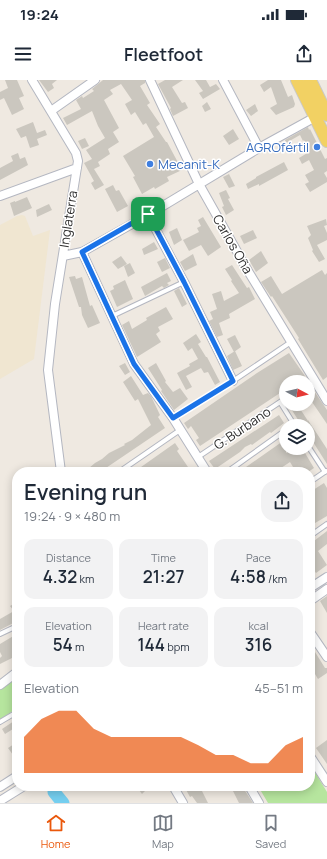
<!DOCTYPE html>
<html lang="en">
<head>
<meta charset="utf-8">
<style>
	:root { --surface:#fff; --page:#f2f2f3; --text:#1f2937; --muted:#747a83; --line:#e0e1e3; --accent:#ea580c }
	body { margin:0; font-family:Manrope,sans-serif; background:var(--page); color:var(--text); height:100vh; display:flex; flex-direction:column; font-size:15px; white-space:nowrap }
	* { box-sizing:border-box; margin:0 }
	p { font-size:13px; color:var(--muted) }
	.icon { flex:none; width:22px; height:22px; fill:none; stroke:currentColor; stroke-width:2; stroke-linecap:round; stroke-linejoin:round }
	.map { position:relative; flex:1; overflow:hidden }
	.panel { position:absolute; left:12px; top:387px; width:303px; height:324px; display:flex; flex-direction:column; background:var(--surface); border-radius:16px; box-shadow:0 2px 10px #0003 }
	.panel>* { flex:none }
	.needle { width:26px; rotate:97deg }
	.fabs { position:absolute; left:279px; top:295px; display:grid; gap:8px }
	.fabs a { display:grid; place-items:center; width:36px; height:36px; border-radius:50%; background:var(--surface); box-shadow:0 2px 10px #0003; font-size:20px }
	.pin { position:absolute; display:grid; place-items:center; width:34px; height:34px; color:#fff; margin:-17px; border-radius:8px; box-shadow:0 2px 6px #0006 }
	.round { display:grid; place-items:center; flex:none; width:42px; height:42px; border-radius:16px; background:var(--page) }
	.summary { display:flex; align-items:center; justify-content:space-between; height:68px; padding:0 12px }
	h1 { font-size:22px; font-weight:600; line-height:30px }
	.stats { display:grid; grid-template-columns:repeat(3,1fr); gap:6px; height:68px; padding:4px 12px }
	.stats div { display:grid; align-content:center; border-radius:10px; background:var(--page); text-align:center }
	.stats b { font-size:17px; font-weight:600 }
	.stats small { font-size:11px; font-weight:400 }
	.stats p { font-size:11px }
	.chart { height:112px; padding:8px 12px }
	.chart p { display:flex; justify-content:space-between }
	.chart svg { width:100%; height:72px; margin-top:4px; fill:var(--accent); opacity:.7 }
	.status { display:flex; justify-content:space-between; align-items:center; height:28px; padding:0 20px; background:var(--surface); direction:ltr }
	.status svg { height:11px; fill:currentColor }
	header { display:flex; justify-content:space-between; align-items:center; height:52px; padding:0 12px; background:var(--surface); font-size:18px; font-weight:600 }
	.menu { display:flex; justify-content:space-around; align-items:center; height:56px; border-top:1px solid var(--line); background:var(--surface); font-size:11px; color:var(--muted) }
	.menu a { display:grid; justify-items:center; gap:2px }
	.menu .active { color:var(--accent) }
	.map>svg:first-child { display:block }
	.education { fill:#f0e6d1 }
	.green { fill:#b6e59e }
	.lines { fill:none; stroke-linecap:round; stroke-linejoin:round }
	.river { stroke:#75cff0; stroke-width:13 }
	.building { fill:#cbc7bf }
	.lane-casing { stroke:#b4b7c1; stroke-width:6 }
	.street-casing { stroke:#b4b7c1; stroke-width:10 }
	.primary-casing { stroke:#c9c9c9; stroke-width:14 }
	.lane { stroke:#fff; stroke-width:4 }
	.street { stroke:#fff; stroke-width:8 }
	.primary { stroke:#f2d163; stroke-width:12 }
	.route-casing { stroke:#fff; stroke-width:8 }
	.route { stroke:#1a73e8; stroke-width:5 }
	.shop-dot { fill:#3f7fe0; stroke:#fff; stroke-width:1.5 }
	.labels { text-anchor:middle; dominant-baseline:central; stroke-width:3; stroke-linejoin:round; paint-order:stroke }
	.shop-label { font-size:13px; fill:#366cbe; stroke:#fff; text-anchor:end }
	.street-label { font-size:13px; fill:#2e2e2e; stroke:#fff }
</style>
</head>
<body>
<div class="status"><b>19:24</b><svg viewBox="0 0 49 12"><path d="M0 12V9h3v3zM5 12V6h3v6zM10 12V3h3v9zM15 12V0h3v12zM26 1h20v11H26zM47 4h2v5h-2z"/></svg></div>
<header><svg class="icon" aria-label="menu" viewBox="0 0 24 24"><path d="M4 6h16M4 12h16M4 18h16"/></svg>Fleetfoot<svg class="icon" aria-label="share" viewBox="0 0 24 24"><path d="M12 15V3M7 8l5-5 5 5M5 13v7h14v-7"/></svg></header>
<div class="map">
<svg width="327" height="723" viewBox="0 0 327 723">
	<rect width="100%" height="100%" fill="#efe9e1"/>
	<path class="education" d="M22 135 25 136 33 156 50 150 34 279 0 299V145L17 136Z"/>
	<path class="green" d="M17 596V628L0 640V609Z
		M310 684 327 712V723H268L258 706H310Z"/>
	<g class="lines">
		<path class="river" d="M54 712 63 723"/>
	</g>
	<path class="building" d="M5 0H17L24 16 19 18 24 29 12 35 4 18 0 20V12L8 8Z
		M39 0H57L52 4 54 8 48 12Z
		M103 0H145V3L140 6 150 23 147 25 160 44 156 47 166 62H167L182 90 167 97 169 101 155 109 154 107 142 114 133 97 135 96 123 76 154 57 146 43 143 45 135 32 131 35 125 24 132 20 121 4 110 10 113 14 104 20 119 48 113 52 119 62 108 69 110 74 98 82 100 86 94 89 104 105 95 110 91 103 94 101 84 83 92 79 86 70 105 58 98 46 92 31 67 45 63 38 81 29 76 20 82 16 83 18 94 11 92 9Z
		M165 0H183L172 7 182 23 185 22 188 28 173 36 170 29 171 28 158 4Z
		M195 0H206L210 7 216 4 220 9 203 19 199 13 203 11Z
		M268 0H281L288 17 292 15 295 24 294 27 276 35 270 28 277 24 271 7 264 12 260 5Z
		M207 22 211 29 205 32 202 26Z
		M255 24 258 31 251 36 246 30Z
		M33 42 37 53 45 50 47 55 37 59 39 65 30 68 26 56 21 58 16 49Z
		M308 47 309 50 310 49 325 79 327 78V91L324 93 327 98V102L310 112 305 104 309 102 305 95 314 90 309 80 302 84 299 78 309 72 304 60 303 61 300 55 286 63 285 60Z
		M233 49 239 59 229 65 223 56Z
		M85 58 89 66 82 69 78 61Z
		M18 73 20 79 25 77 28 85 0 100V88L13 81 11 76Z
		M284 82 288 90 259 106V104L248 109 246 104 256 98V97Z
		M229 94 235 106 229 108 223 97Z
		M113 105 116 111 119 110 128 126 117 132 105 109Z
		M226 110 230 118 228 119 234 130 226 135 222 127 224 126 219 113Z
		M27 117 32 128 14 136 10 123 15 121V122Z
		M49 124 52 130 37 137 36 130Z
		M203 137 221 167 208 176 201 165 189 171 183 160 199 152 197 148 201 146 198 140Z
		M326 139 327 145 324 146 327 153V160L317 165 325 179 319 182 312 171 313 170 308 158 311 155 307 146Z
		M177 148 182 160 174 165 169 152Z
		M253 150 257 158 244 164 240 156Z
		M154 162 158 169 144 175 142 169Z
		M261 171 268 183 256 192 249 180Z
		M193 174 197 185 185 191 180 182Z
		M121 176 127 184 118 189 112 182Z
		M165 178 170 188 162 192 157 182Z
		M130 183 135 193 128 197 124 186Z
		M232 185 247 208 249 207 255 219 229 234 230 238 219 243 223 255 217 257 209 241 213 239 210 232 217 229 212 214 221 211 224 221 239 213 231 201 232 200 225 189Z
		M322 190 325 195 327 193V297L323 300 298 259 299 258 272 216 271 217 261 202 271 196 282 214Z
		M167 193 171 201 167 203 169 205 164 208 162 206 145 216 141 207Z
		M75 196 76 199 82 197 90 226 92 225 100 243 88 248 82 235 81 227H79L69 197Z
		M125 200 133 219 117 227 110 211 114 209 113 206Z
		M179 208 187 224 182 227 174 211Z
		M166 227 173 239 158 247 160 251 156 254 161 262 137 277 122 245 129 241 132 249 147 240 146 238Z
		M196 254 201 262 198 264 206 277H207L220 302 215 305 208 292 204 293 201 288 186 296 192 307 186 310 177 293 190 286 189 284 198 279 192 268 188 271 183 263Z
		M235 255 241 267 234 272 227 259Z
		M235 271 242 286 233 290 227 276Z
		M289 273 305 296 297 302H286V309L200 366 196 360 199 358 191 346 188 349 184 343 257 293Z
		M125 283 130 292 125 295 119 286Z
		M156 283 166 301 165 302 173 312 180 308 188 319 174 330 161 311 162 310 148 288Z
		M131 296 143 315 148 313 151 316 160 335 158 337 165 348 100 392H91L89 388 95 383 102 379 109 373 125 365 124 364 132 360 151 345 138 319 135 321 123 302Z
		M308 302 327 330V344L308 316Z
		M288 324H297L308 341V340L327 369V384L308 354V346H302Z
		M279 335 284 343 271 353 270 352 252 365 251 364 245 367 240 372 215 389 209 381Z
		M286 359V373L293 368H302L314 388 308 392H296L290 382 275 392H239Z
		M175 363 179 369 177 371 188 387 181 392H134Z
		M324 403 327 408V436L310 446V412Z
		M327 451V464L318 471 327 485 316 493 310 485V464Z
		M327 516V533L320 521Z
		M17 522V541L0 550V539L14 531 10 526Z
		M15 555 17 559V587L12 578 0 584V578L2 576 0 572V564Z
		M310 564 325 588H327V593L318 599 315 594 312 596 310 592Z
		M17 639V655L13 649 5 654 2 649Z
		M327 660V684L316 668Z
		M17 662V672L13 675 8 668Z
		M136 706H150L142 714Z
		M184 706H197L200 711H202L208 723H197L192 716 190 717Z
		M237 706H242L253 723H239L232 709Z"/>
	<g class="lines">
		<defs>
			<path id="lane" d="M112 236 184 202
				M280 322 295 346
				M173 338 233 301 291 262
				M308 366 325 392
				M198 377 286 318
				M119 392 180 350
				M195 392 203 387
				M227 392 286 350
				M310 402 326 391
				M310 456 327 444
				M0 554 17 546
				M0 642 17 632"/>
			<path id="street" d="M32 0 76 73 78 81 55 224 48 290 61 392
				M150 0 199 104 248 191 327 321
				M223 0 259 68
				M51 31 95 0
				M0 116 77 88
				M148 135 184 202 233 301
				M82 172 134 284 173 338 207 392
				M63 176 82 172 148 135 259 68 319 35
				M310 508 327 497
				M310 521 327 509
				M310 552 327 577
				M0 605 17 592
				M310 676 327 702
				M173 706 183 723
				M249 706 259 723
				M0 707 17 696
				M0 721 24 706"/>
			<path id="primary" d="M297 0 327 61
				M310 0 327 35"/>
		</defs>
		<use href="#lane" class="lane-casing"/>
		<use href="#street" class="street-casing"/>
		<use href="#primary" class="primary-casing"/>
		<use href="#lane" class="lane"/>
		<use href="#street" class="street"/>
		<use href="#primary" class="primary"/>
	</g>
	<g class="lines">
		<defs>
			<path id="route" d="M148 134 184 202 233 301 173 338 134 284 82 172Z"/>
		</defs>
		<use href="#route" class="route-casing"/>
		<use href="#route" class="route"/>
	</g>
	<g class="shop-dot">
		<circle cx="317" cy="67" r="4"/>
		<circle cx="150" cy="84" r="4"/>
	</g>
	<g class="labels">
		<g class="shop-label">
			<text x="309" y="67">AGROfértil</text>
			<text x="158" y="84" text-anchor="start">Mecanit-K</text>
		</g>
		<g class="street-label">
			<text transform="translate(68 139) rotate(-81)">Inglaterra</text>
			<text transform="translate(233 164) rotate(60)">Carlos Oña</text>
			<text transform="translate(242 348) rotate(-34)">G. Burbano</text>
		</g>
	</g>
</svg>
<div class="fabs">
<a><svg class="needle" viewBox="-14 -14 28 28"><path d="M0-13l5 13h-10z" fill="#e53935"/><path d="M0 13l5-13h-10z" fill="#747a83"/></svg></a>
<a><svg class="icon" aria-label="layers" viewBox="0 0 24 24"><path d="M12 4l9 5-9 5-9-5zM3 14l9 5 9-5"/></svg></a>
</div>
<div class="pin" style="left:148px;top:134px;background:#1e9e55"><svg class="icon" aria-label="arrive" viewBox="0 0 24 24"><path d="M6 21V4h12l-3 4 3 4H6"/></svg></div>
<section class="panel">
<div class="summary"><div><h1>Evening run</h1><p>19:24 · 9 × 480 m</p></div><a class="round"><svg class="icon" aria-label="share" viewBox="0 0 24 24"><path d="M12 15V3M7 8l5-5 5 5M5 13v7h14v-7"/></svg></a></div>
<div class="stats">
<div><p>Distance</p><b>4.32<small> km</small></b></div>
<div><p>Time</p><b>21:27</b></div>
<div><p>Pace</p><b>4:58<small> /km</small></b></div>
</div>
<div class="stats">
<div><p>Elevation</p><b>54<small> m</small></b></div>
<div><p>Heart rate</p><b>144<small> bpm</small></b></div>
<div><p>kcal</p><b>316</b></div>
</div>
<div class="chart"><p><span>Elevation</span>45–51 m</p>
<svg viewBox="0 0 160 44" preserveAspectRatio="none"><path d="M0 44V22L10 11L20 6L30 6L40 17L50 22L60 22L70 22L80 22L90 22L100 27L110 33L120 33L130 38L140 38L150 27L160 22V44z"/></svg>
</div>
</section>
</div>
<nav class="menu">
<a class="active"><svg class="icon" aria-label="home" viewBox="0 0 24 24"><path d="M3 11l9-7 9 7M6 9v11h12V9"/></svg>Home</a>
<a><svg class="icon" aria-label="map" viewBox="0 0 24 24"><path d="M3 6l6-2 6 2 6-2v14l-6 2-6-2-6 2zM9 4v14M15 6v14"/></svg>Map</a>
<a><svg class="icon" aria-label="saved" viewBox="0 0 24 24"><path d="M7 4h10v16l-5-4-5 4z"/></svg>Saved</a>
</nav>
</body>
</html>
